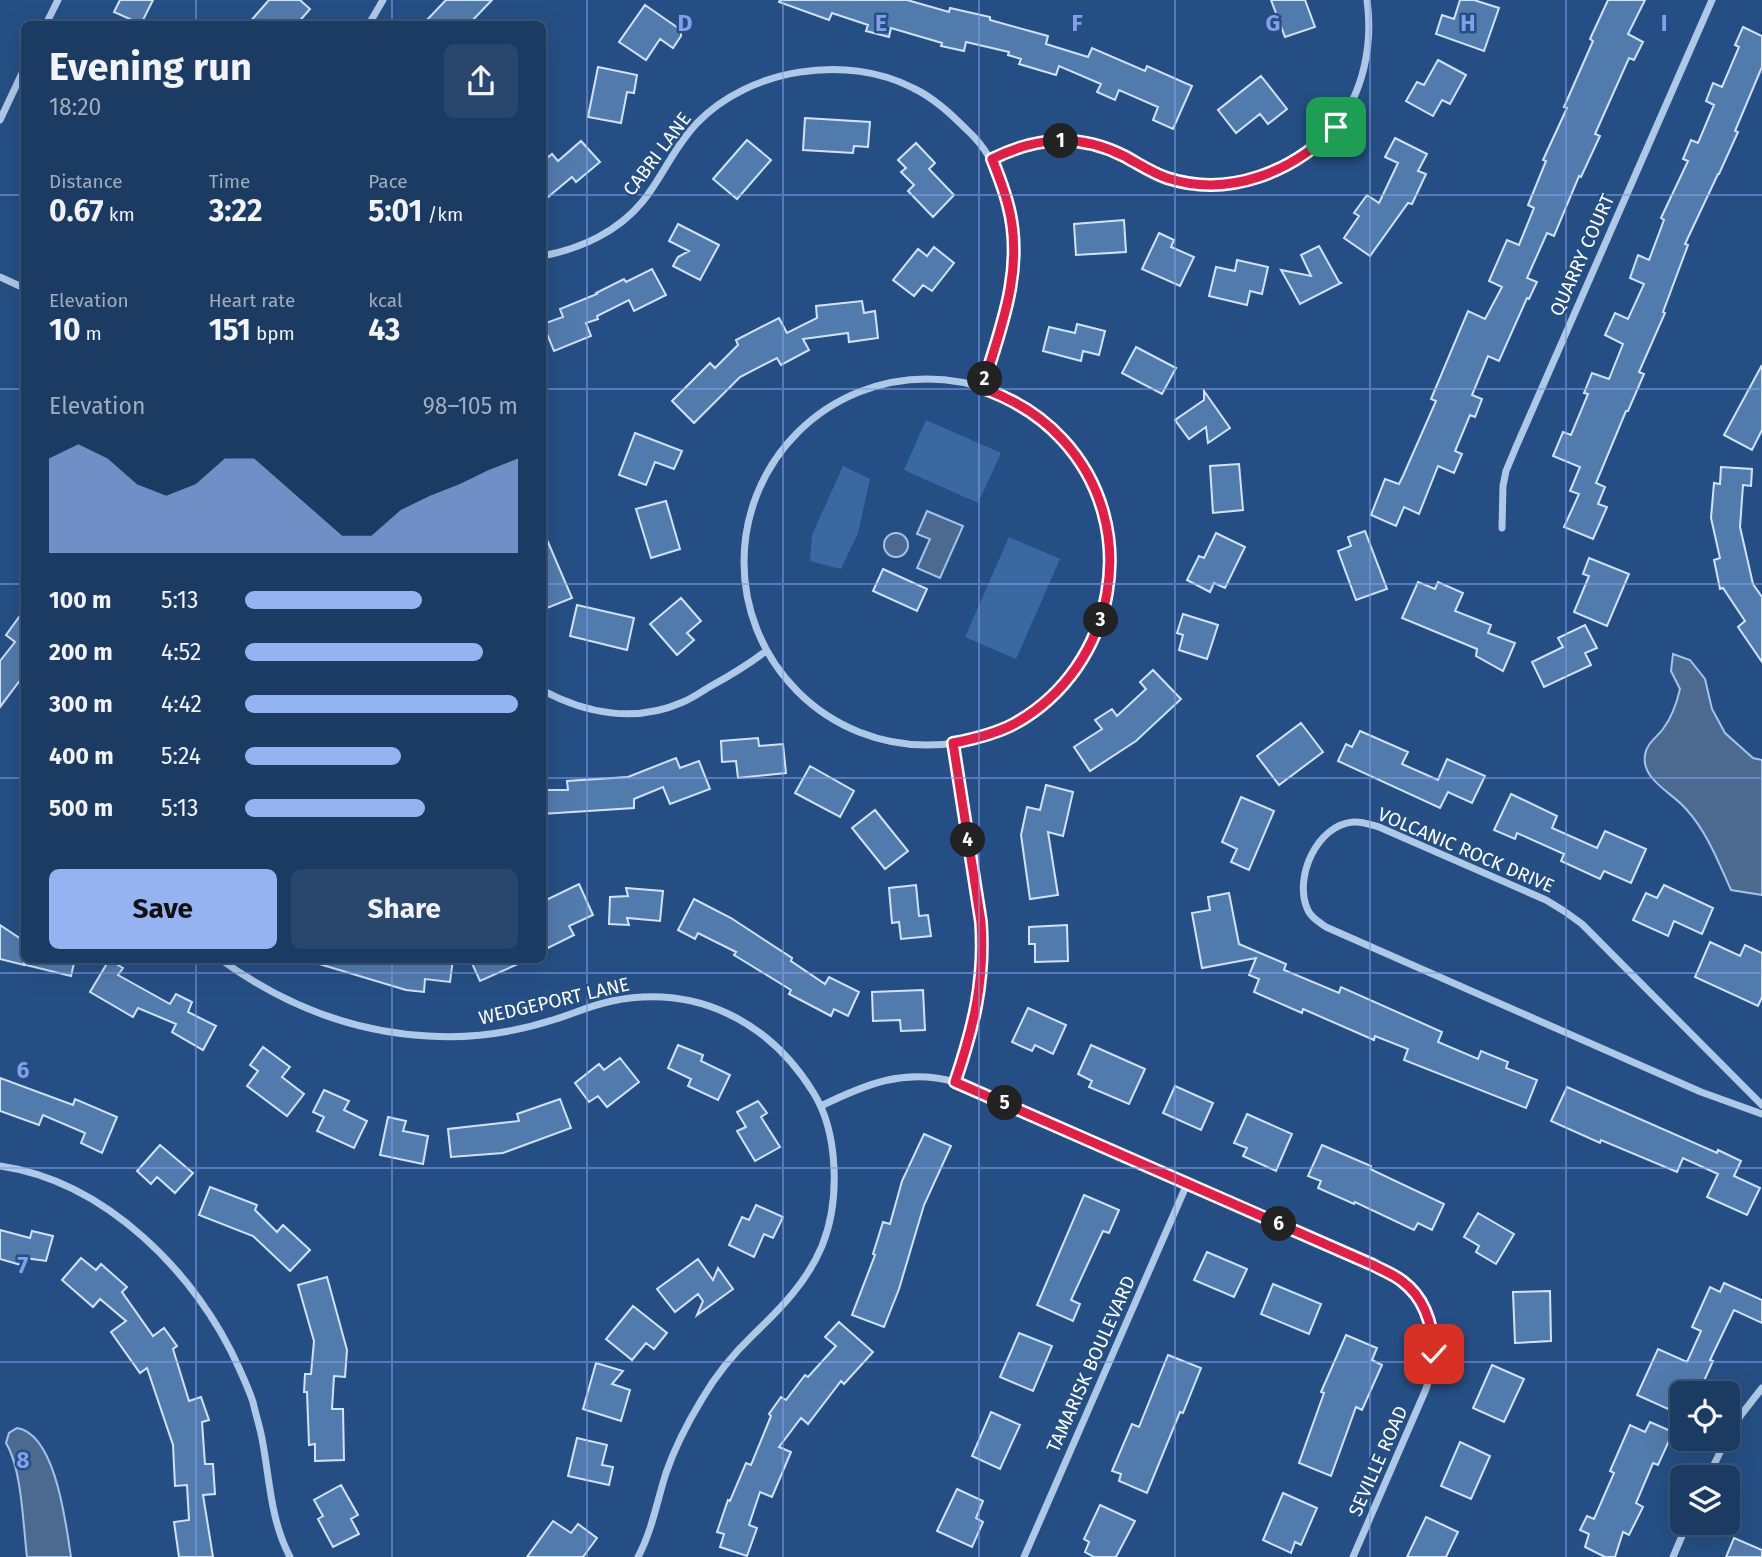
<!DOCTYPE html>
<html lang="en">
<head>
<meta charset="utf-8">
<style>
	:root { --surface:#1c3b63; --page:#29466c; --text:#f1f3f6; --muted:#a0adbe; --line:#3a5578; --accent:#95b2f1 }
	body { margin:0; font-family:"Fira Sans",sans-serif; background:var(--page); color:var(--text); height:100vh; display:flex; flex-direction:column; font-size:26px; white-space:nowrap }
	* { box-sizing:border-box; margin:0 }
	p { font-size:23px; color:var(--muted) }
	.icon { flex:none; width:38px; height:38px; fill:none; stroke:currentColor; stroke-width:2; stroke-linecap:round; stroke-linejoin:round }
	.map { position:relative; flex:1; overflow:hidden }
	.details { position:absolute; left:21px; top:21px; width:525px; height:942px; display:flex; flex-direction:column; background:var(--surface); border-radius:10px; box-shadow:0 7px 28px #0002,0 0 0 2px var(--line) }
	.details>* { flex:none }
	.controls { position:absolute; left:1670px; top:1381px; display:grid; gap:14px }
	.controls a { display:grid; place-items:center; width:70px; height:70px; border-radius:10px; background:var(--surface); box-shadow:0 7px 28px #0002,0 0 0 2px var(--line); font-size:35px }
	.pin { position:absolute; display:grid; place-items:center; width:60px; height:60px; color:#fff; margin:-30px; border-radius:14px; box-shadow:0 4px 10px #0006 }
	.km { position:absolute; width:35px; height:35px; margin:-18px; border-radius:50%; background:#222; color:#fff; font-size:19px; line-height:35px; text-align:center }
	.round { display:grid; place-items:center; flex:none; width:74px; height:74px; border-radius:10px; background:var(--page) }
	.head { display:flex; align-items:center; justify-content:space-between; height:119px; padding:0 28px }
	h1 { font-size:38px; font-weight:700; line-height:52px }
	.figures { display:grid; grid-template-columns:repeat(3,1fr); gap:10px; height:119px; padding:7px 28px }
	.figures div { display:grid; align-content:center }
	.figures b { font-size:30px; font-weight:700 }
	.figures small { font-size:19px; font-weight:400 }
	.figures p { font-size:19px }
	.chart { height:196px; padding:14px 28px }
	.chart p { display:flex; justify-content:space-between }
	.chart svg { width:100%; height:126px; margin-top:7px; fill:var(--accent); opacity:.7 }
	.button { display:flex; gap:14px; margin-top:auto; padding:14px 28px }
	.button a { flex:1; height:80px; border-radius:10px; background:var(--accent); color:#111; font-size:28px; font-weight:700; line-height:80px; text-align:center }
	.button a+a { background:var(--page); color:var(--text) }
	ul { padding:0 28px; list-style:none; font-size:23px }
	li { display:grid; grid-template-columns:112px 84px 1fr; align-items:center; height:52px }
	li i { height:18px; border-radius:9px; background:var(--accent) }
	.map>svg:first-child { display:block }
	.green { fill:#3a68a0 }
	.water { fill:#4c6a90; stroke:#a3c3e8; stroke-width:2 }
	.building { fill:#527bad; stroke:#d2e2f6; stroke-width:2 }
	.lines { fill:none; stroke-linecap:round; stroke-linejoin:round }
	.street { stroke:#aec8e7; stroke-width:7 }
	.route-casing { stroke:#fff; stroke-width:14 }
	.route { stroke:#e11d48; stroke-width:9 }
	.grid { fill:none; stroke:#839eea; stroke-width:2; stroke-opacity:0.55 }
	.labels { text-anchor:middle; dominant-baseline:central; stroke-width:5; stroke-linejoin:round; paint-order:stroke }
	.street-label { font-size:19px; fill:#fff; stroke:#254f84 }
	.grid-label { font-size:23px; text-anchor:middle; font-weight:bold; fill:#839eea; stroke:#254f84; stroke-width:5; stroke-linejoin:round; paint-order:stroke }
</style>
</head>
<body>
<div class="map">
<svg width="1762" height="1557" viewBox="0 0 1762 1557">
	<rect width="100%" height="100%" fill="#254f84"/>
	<path class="green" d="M926 420 1001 453 978 503 904 470Z
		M843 466 870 479 858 533 841 569 810 561 812 535Z
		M1009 537 1060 559 1016 659 965 637Z"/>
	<path class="water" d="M927 511 963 526 940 578 917 568 930 539 917 534Z
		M884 545a12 12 0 1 1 24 0a12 12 0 1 1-24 0Z
		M1673 654 1690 660 1705 679 1712 709 1725 733 1753 758 1762 760V895L1731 890C1718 861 1707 832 1686 809 1673 793 1641 780 1645 755 1646 744 1657 737 1663 729 1672 717 1677 702 1680 689L1671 671Z
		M17 1428C56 1434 66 1525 71 1557H27C23 1525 22 1469 6 1443L9 1433Z"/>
	<path class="building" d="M120 0H153L141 24 114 12Z
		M269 0H300L310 9 297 24H248Z
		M446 0H492L469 24H423Z
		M780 0H907L949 12 950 8 990 17V20L1048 36 1046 44 1088 57 1092 48 1145 71 1147 66 1192 86 1173 129 1153 120 1158 107 1119 90 1115 100 1097 92 1101 84 1059 66 1056 75 1019 64 1021 59 1008 55 1009 52 966 42 964 51 941 46 942 43 891 28 889 37 866 31 868 25 832 13 829 20 779 2Z
		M1271 0H1305L1315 27 1285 37Z
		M1460 0H1474L1499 8 1484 51 1436 34 1442 15 1454 19Z
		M1608 0H1645L1628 34 1643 42 1634 60 1629 58 1595 134 1600 136 1581 177 1579 176 1554 236 1547 233 1527 278 1537 282 1529 299 1527 298 1499 361 1488 356 1472 395 1482 399 1475 417 1470 415 1455 451 1462 454 1454 473 1438 466 1419 514 1404 507 1396 526 1371 515 1385 479 1399 484 1403 476 1436 401 1431 399 1468 311 1485 319 1502 287 1489 281 1507 240 1519 245 1534 208 1528 205 1546 161 1543 160 1567 108 1564 107 1593 41 1590 39Z
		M645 5 681 30V36L673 48 660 39 646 60 619 42Z
		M1743 27 1762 36V67L1735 131 1738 132 1719 174H1718L1685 244 1688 245 1663 312 1665 313 1639 372 1644 374 1628 411H1626L1596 483 1605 487 1598 504 1607 507 1593 539 1564 527 1579 494 1570 491 1580 467 1553 456 1563 432 1571 435 1588 394 1584 393 1592 373 1609 379 1623 344 1605 335 1615 313 1628 319 1644 284 1630 278 1638 255 1649 260 1664 220 1661 218 1688 161 1683 159 1691 140 1698 143 1714 105 1706 101 1713 83 1722 87 1739 47 1735 45Z
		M1438 60 1466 75 1450 104 1442 100 1433 116 1406 101 1417 82 1424 85Z
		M598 67 637 75 634 93 627 92 621 123 588 117Z
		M1261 76 1287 109 1268 124 1260 114 1236 133 1218 110Z
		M805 118 870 122 868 147 854 146 853 153 803 150Z
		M1395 138 1427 154 1418 171 1426 174 1412 204 1408 203 1370 256 1344 238 1359 216 1354 213 1367 195 1379 203 1398 163 1385 157Z
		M747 140 771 160 737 199 713 179Z
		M581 141 600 162 576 182 572 177 542 202V162L552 154 558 161Z
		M916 143 935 163 929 169 954 195 933 217 908 191 914 185 901 172 906 168 898 160Z
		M1124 220 1126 252 1076 255 1074 224Z
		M678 224 719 245 700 280 673 266 678 257 689 251 669 241Z
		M1159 233 1174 240 1171 247 1194 257 1180 286 1142 269Z
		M1319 246 1339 282 1341 283 1300 304 1281 270 1311 276 1301 255Z
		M934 247 954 263 932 291 923 285 914 296 893 280 918 249 927 256Z
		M1237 260 1268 267 1262 294 1250 291 1247 305 1209 296 1216 267 1235 271Z
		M652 269 666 295 634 311 629 300 597 316 598 319 586 323 591 336 554 351 543 324 563 317 560 309 597 294 596 293 624 279 626 282Z
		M862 301 864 313 875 311 878 338 849 342 848 333 803 339 809 350 781 365 777 358 740 377 694 423 672 401 710 363 715 368 738 345 736 340 779 318 787 333 817 318 816 306Z
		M1077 324 1105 331 1099 355 1083 351 1081 361 1043 351 1049 327 1075 333Z
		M1136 347 1176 368 1162 394 1122 373Z
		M1762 365V430L1752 450 1724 435Z
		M1204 391 1230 428 1208 443 1206 427 1189 439 1175 420 1204 400Z
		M635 433 682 451 674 469 655 462 646 485 619 475Z
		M1239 464 1243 510 1213 513 1210 466Z
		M1721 467 1752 469 1751 486 1743 485 1740 527 1753 584 1762 597V662L1738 627 1745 621 1723 588 1720 589 1714 560 1720 558 1711 518 1714 483 1720 484Z
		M666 501 680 549 651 558 636 509Z
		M542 528 572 598 542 610Z
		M1365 531 1387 589 1356 600 1338 551 1351 546 1348 537Z
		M1216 533 1245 547 1225 588 1214 583 1210 592 1187 580 1199 556 1204 558Z
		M1589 558 1629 574 1607 626 1574 612 1589 576 1583 574Z
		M883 569 927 589 917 611 873 591Z
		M1418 582 1435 589 1438 582 1463 593 1455 611 1491 625 1488 633 1515 643 1503 671 1476 656 1477 649 1402 618Z
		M681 598 701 621 687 633 694 640 677 655 650 624Z
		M577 605 634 618 627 650 570 636Z
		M24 610V675L0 707V661L15 642 6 635Z
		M1183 614 1218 625 1207 659 1179 650 1183 635 1177 633Z
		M1585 625 1597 648 1585 653 1591 665 1544 687 1532 662 1563 647 1558 638Z
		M1153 670 1181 699 1136 741 1090 771 1074 747 1102 729 1095 720 1112 709 1117 716 1146 689 1140 682Z
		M1301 723 1323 752 1279 785 1257 756Z
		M1360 731 1408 752 1402 764 1438 780 1447 759 1485 776 1472 803 1448 792 1440 808 1338 761 1346 744 1352 747Z
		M758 738 759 746 783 744 786 773 738 778 736 761 722 762 721 741Z
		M676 758 680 768 699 761 710 789 670 804 663 787 634 799V808L542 814V790H568L567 781 628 777Z
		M810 766 854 791 840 817 795 793Z
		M1046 785 1073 792 1063 836 1048 832 1058 895 1030 899 1021 835 1027 807 1040 810Z
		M1511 794 1557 816 1552 828 1597 848 1605 831 1646 849 1631 883 1604 871 1600 879 1561 861 1564 854 1517 833 1515 839 1494 830Z
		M1241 797 1274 811 1249 870 1231 862 1237 849 1222 842Z
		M875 810 908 851 885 869 852 828Z
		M579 884 593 915 569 926 574 935 548 948 542 936V902Z
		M916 885 919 916 928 915 931 936 901 939 899 922 892 923 889 888Z
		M1664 885 1713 908 1702 934 1674 921 1668 936 1633 920 1646 893 1657 898Z
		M626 888 663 891 660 921 627 918 629 925 609 924 610 897 628 896Z
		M1229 893 1239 944 1286 964 1284 970 1339 993 1341 987 1442 1032 1438 1042 1478 1059 1481 1051 1508 1062 1506 1068 1537 1080 1526 1108 1404 1060 1408 1049 1375 1036 1374 1040 1303 1009 1302 1013 1254 992 1259 979 1249 975 1256 958 1202 968 1192 913 1210 910 1208 897Z
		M694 899 731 918 792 958 791 961 825 984 829 977 859 992 848 1016 834 1009 831 1016 789 994 791 990 734 955 736 952 698 933 695 939 678 930Z
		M0 925 24 941V965L0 959Z
		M1067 925 1068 961 1035 962V944H1029V927Z
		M1710 942 1740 956 1745 945 1762 953V997L1758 1006 1695 977Z
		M27 959H75L71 976 26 965Z
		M317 959H453L450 982 425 979 424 992 406 990 316 963Z
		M470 959H529L480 981Z
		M109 960 123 968 118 975 170 1004 176 994 192 1002 188 1012 216 1026 203 1050 172 1032 176 1024 138 1008 133 1017 90 992Z
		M923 990 925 1030 901 1031 900 1020 873 1021 872 992Z
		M1028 1008 1066 1025 1053 1054 1035 1045 1032 1051 1012 1042Z
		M678 1045 703 1055 701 1061 730 1075 718 1100 688 1086 691 1079 668 1068Z
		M1091 1045 1145 1069 1129 1104 1089 1087 1092 1081 1078 1074Z
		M263 1047 290 1067 282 1077 304 1094 287 1116 247 1086 258 1071 250 1065Z
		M620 1058 639 1082 607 1107 598 1096 589 1102 575 1083 599 1064 604 1070Z
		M0 1078 73 1105 75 1099 117 1117 102 1153 81 1143 85 1133 43 1115 39 1125 0 1111Z
		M1175 1086 1213 1103 1201 1130 1163 1113Z
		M1567 1087 1717 1153 1718 1150 1741 1161 1734 1176 1760 1188 1747 1215 1707 1197 1718 1174 1683 1158 1677 1172 1601 1140 1600 1143 1551 1121Z
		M324 1090 349 1101 344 1110 367 1121 354 1148 317 1131 324 1117 313 1112Z
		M560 1099 571 1128 503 1153 451 1157 448 1129 519 1121 517 1114Z
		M758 1101 767 1113 761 1117 780 1147 755 1161 737 1131 746 1127 737 1112Z
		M1247 1114 1292 1134 1276 1171 1243 1156 1247 1148 1234 1143Z
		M388 1117 406 1121 403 1131 428 1136 423 1164 380 1155Z
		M924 1134 951 1146 924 1205 899 1289 884 1327 852 1315 875 1255 873 1254 883 1222 890 1224 902 1181Z
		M160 1145 193 1173 175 1193 157 1177 151 1184 137 1171Z
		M1322 1145 1371 1166 1370 1169 1444 1204 1432 1230 1418 1223 1414 1230 1355 1202 1354 1204 1318 1188 1321 1181 1308 1176Z
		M210 1187 257 1205 255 1210 277 1232 283 1225 310 1250 290 1271 253 1236 199 1215Z
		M1084 1195 1119 1210 1109 1233 1103 1231 1071 1300 1080 1304 1073 1321 1037 1305Z
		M756 1205 783 1217 773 1238 764 1234 754 1257 729 1245 742 1217 749 1220Z
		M1478 1213 1514 1234 1496 1264 1476 1252 1479 1246 1464 1237Z
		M0 1230 30 1238 32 1231 53 1236 46 1261 25 1258 24 1266 0 1259Z
		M1207 1252 1247 1269 1234 1297 1194 1280Z
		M81 1258 96 1270 101 1264 127 1287 122 1292 153 1336 164 1328 177 1346 173 1349 189 1401 201 1397 209 1420 202 1422 205 1464H213L215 1494 203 1495 213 1557H179L174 1522 189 1520 187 1485 175 1486 173 1445 147 1368 140 1373 111 1332 126 1321 100 1299 93 1307 62 1280Z
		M698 1259 713 1280 718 1268 733 1289 697 1315 703 1301 698 1294 675 1312 657 1289Z
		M327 1277 347 1350 345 1377 334 1376 332 1409H343L344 1460 315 1461V1444L309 1445 307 1392H304L305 1374H311L314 1341 298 1285Z
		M1724 1283 1762 1300V1323L1734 1310 1710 1360 1713 1361 1699 1392 1680 1383 1668 1409 1637 1395 1658 1349 1687 1362 1701 1331 1692 1327 1710 1287 1720 1292Z
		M1273 1284 1321 1304 1309 1334 1261 1314Z
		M1550 1291 1551 1341 1515 1343 1513 1292Z
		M633 1306 667 1333 654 1349 646 1343 632 1360 606 1339Z
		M839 1322 873 1352 844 1384 841 1381 808 1424 801 1418 779 1447 791 1452 772 1497 760 1492 749 1525 757 1528 747 1556 720 1547 724 1534 717 1532 728 1500 730 1501 746 1463 751 1465 771 1416 769 1414 781 1397 786 1400 805 1375 808 1377 836 1346 825 1337Z
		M1019 1333 1052 1346 1033 1391 1000 1377Z
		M1346 1335 1377 1348 1372 1360 1382 1365 1362 1410 1356 1407 1331 1476 1299 1463 1324 1393 1321 1392Z
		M1168 1355 1201 1368 1183 1413 1180 1412 1147 1493 1119 1481 1121 1474 1112 1471 1132 1424 1139 1427Z
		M596 1363 623 1371 612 1384 630 1390 621 1421 583 1409Z
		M1492 1365 1524 1379 1504 1422 1473 1408Z
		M991 1412 1020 1425 1000 1469 972 1456Z
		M1650 1422 1673 1432 1658 1465 1653 1463 1636 1503 1643 1507 1629 1535 1623 1532 1615 1557H1605L1585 1547 1589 1534 1580 1530 1587 1516 1594 1519 1614 1473 1610 1471 1630 1425 1645 1432Z
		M577 1438 607 1445 602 1465 613 1467 609 1485 568 1476Z
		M1460 1442 1490 1456 1471 1499 1441 1486Z
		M341 1485 358 1515 351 1519 359 1534 333 1547 318 1519 323 1516 314 1500Z
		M957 1489 983 1501 976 1518 983 1522 972 1547 937 1531Z
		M1283 1493 1317 1508 1301 1545 1295 1542 1291 1553 1263 1540Z
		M1100 1505 1135 1521 1116 1557H1094L1085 1552 1089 1542 1084 1539Z
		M1426 1517 1458 1532 1446 1557H1407Z
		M553 1521 571 1533 578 1524 597 1538 583 1557H527Z
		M1734 1538 1762 1550V1557H1726Z"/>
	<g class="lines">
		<path class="street" d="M46 24 58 0
			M369 24 383 0
			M0 120 24 69
			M992 159C1036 137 1079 133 1125 156 1149 169 1170 182 1199 184 1249 188 1305 166 1336 126 1364 92 1373 43 1367 0
			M542 256C580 249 618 232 643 201 663 176 674 147 697 123 749 69 846 53 913 88 934 98 951 114 967 130 986 147 997 168 1004 193 1027 265 1004 320 982 388
			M0 277 24 288
			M744 562a183 183 0 1 1 366 0a183 183 0 1 1-366 0Z
			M1502 528 1503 486 1506 471 1516 447 1712 0
			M542 690C586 714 636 723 683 702 693 698 702 691 711 686 731 675 749 664 766 651
			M953 743 980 922C985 981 974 1026 955 1082
			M220 959C282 1004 351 1032 428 1036 470 1039 516 1032 556 1019 575 1013 592 1005 612 1001 696 984 769 1021 813 1092 839 1133 840 1202 822 1246 807 1282 781 1308 754 1334 734 1353 716 1375 702 1399 688 1422 675 1447 666 1473 657 1501 652 1531 638 1557
			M1762 1105 1582 924 1564 911 1546 900 1379 827C1371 825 1362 821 1353 822 1317 825 1294 877 1307 908 1310 917 1319 922 1326 927L1701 1092 1762 1114
			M821 1106C866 1084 904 1068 955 1082L1373 1265C1382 1270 1393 1274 1401 1280 1437 1307 1439 1351 1426 1389L1353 1557
			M0 1166C105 1181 197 1273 239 1368 244 1379 249 1390 253 1402 256 1416 261 1430 263 1444 270 1483 271 1521 290 1557
			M1727 1438 1741 1415 1762 1388
			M1708 1477 1727 1438
			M1024 1557 1187 1184
			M1673 1557 1688 1522"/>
	</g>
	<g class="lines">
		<defs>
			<path id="route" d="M1336 127C1293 172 1229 198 1167 178 1152 173 1139 164 1124 156 1079 133 1036 137 992 159 998 174 1004 189 1008 205 1025 268 1001 328 982 388 1013 399 1040 415 1062 439 1143 526 1117 667 1014 724 995 734 974 739 953 743L981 922C985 981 974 1026 955 1082L1373 1265C1382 1270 1393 1274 1402 1281 1425 1298 1433 1327 1434 1354"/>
		</defs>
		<use href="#route" class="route-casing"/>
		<use href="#route" class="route"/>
	</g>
	<path class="grid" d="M196 0V24M392 0V24M587 0V1557M783 0V1557M979 0V1557M1175 0V1557M1370 0V1557M1566 0V1557M0 195H24M542 195H1762M0 389H24M542 389H1762M0 584H24M542 584H1762M0 778H24M542 778H1762M196 959V1557M392 959V1557M0 973H1762M0 1168H1762M0 1362H1762"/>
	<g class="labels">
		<g class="street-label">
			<text transform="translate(657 154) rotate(-53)">CABRI LANE</text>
			<text transform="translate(1582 255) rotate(-66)">QUARRY COURT</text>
			<text transform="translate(1466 850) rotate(23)">VOLCANIC ROCK DRIVE</text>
			<text transform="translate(554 1001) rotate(-13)">WEDGEPORT LANE</text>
			<text transform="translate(1091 1364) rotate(-66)">TAMARISK BOULEVARD</text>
			<text transform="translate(1378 1461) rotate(-66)">SEVILLE ROAD</text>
		</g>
	</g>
	<g class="grid-label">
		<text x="685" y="31">D</text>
		<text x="881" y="31">E</text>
		<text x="1077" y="31">F</text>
		<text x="1273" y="31">G</text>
		<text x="1468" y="31">H</text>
		<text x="1664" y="31">I</text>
		<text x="23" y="1078">6</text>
		<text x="23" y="1273">7</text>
		<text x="23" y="1468">8</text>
	</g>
</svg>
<div class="controls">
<a><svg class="icon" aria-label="locate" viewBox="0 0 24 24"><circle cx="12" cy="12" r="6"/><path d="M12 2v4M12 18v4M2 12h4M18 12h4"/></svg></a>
<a><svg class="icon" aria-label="layers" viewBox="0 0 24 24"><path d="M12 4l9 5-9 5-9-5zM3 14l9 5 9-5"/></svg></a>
</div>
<div class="pin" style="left:1336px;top:127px;background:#1e9e55"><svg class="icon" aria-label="arrive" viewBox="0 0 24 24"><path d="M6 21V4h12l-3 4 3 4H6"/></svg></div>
<div class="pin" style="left:1434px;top:1354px;background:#d93025"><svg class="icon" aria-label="check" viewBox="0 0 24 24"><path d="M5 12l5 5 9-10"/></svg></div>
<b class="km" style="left:1061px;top:141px">1</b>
<b class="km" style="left:985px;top:379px">2</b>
<b class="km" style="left:1101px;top:620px">3</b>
<b class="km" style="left:968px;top:840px">4</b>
<b class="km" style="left:1005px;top:1103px">5</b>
<b class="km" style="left:1279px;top:1224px">6</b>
<section class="details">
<div class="head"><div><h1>Evening run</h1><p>18:20</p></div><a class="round"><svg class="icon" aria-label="share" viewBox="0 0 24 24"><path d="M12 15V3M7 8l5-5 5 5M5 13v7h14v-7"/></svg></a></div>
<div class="figures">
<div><p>Distance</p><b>0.67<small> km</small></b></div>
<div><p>Time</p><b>3:22</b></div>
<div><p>Pace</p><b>5:01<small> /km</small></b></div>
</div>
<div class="figures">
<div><p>Elevation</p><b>10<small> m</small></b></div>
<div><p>Heart rate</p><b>151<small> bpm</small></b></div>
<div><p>kcal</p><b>43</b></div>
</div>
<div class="chart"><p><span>Elevation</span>98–105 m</p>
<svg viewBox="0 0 160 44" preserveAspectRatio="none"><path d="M0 44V11L10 6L20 11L30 20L40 24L50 20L60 11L70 11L80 20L90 29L100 38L110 38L120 29L130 24L140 20L150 15L160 11V44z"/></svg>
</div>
<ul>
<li><b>100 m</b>5:13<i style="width:65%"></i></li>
<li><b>200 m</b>4:52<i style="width:87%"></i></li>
<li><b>300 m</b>4:42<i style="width:100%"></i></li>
<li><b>400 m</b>5:24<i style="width:57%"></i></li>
<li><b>500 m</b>5:13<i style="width:66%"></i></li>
</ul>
<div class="button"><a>Save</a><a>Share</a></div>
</section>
</div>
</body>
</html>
